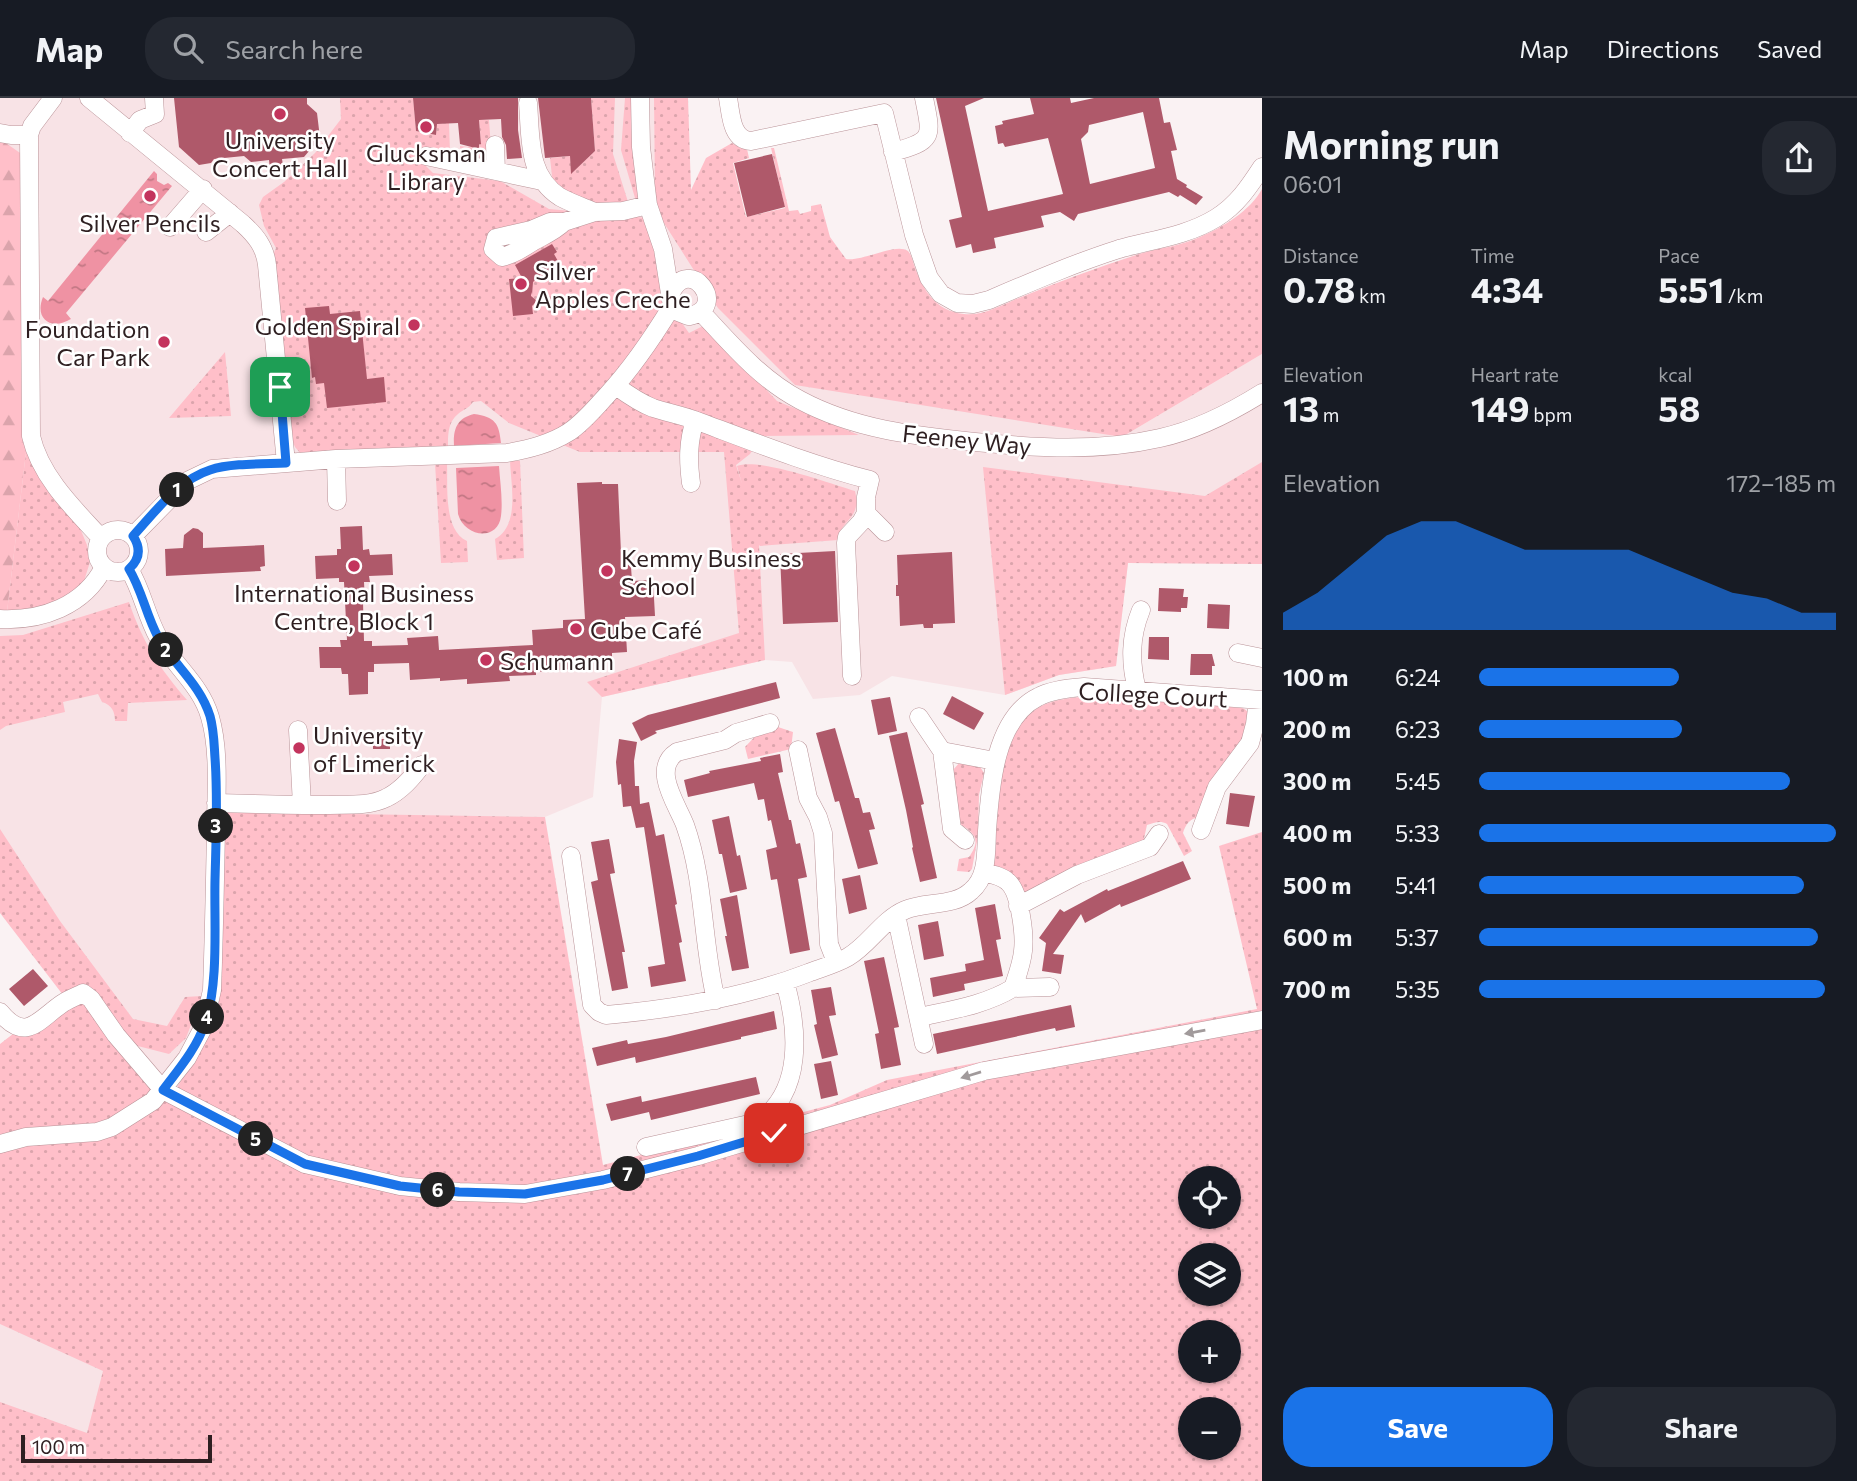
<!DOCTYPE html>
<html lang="en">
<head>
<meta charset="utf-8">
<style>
	:root { --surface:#171b24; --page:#242831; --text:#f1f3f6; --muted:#9ea1a6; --line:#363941; --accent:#1a73e8 }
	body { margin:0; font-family:Commissioner,sans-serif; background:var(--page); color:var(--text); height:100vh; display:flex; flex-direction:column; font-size:26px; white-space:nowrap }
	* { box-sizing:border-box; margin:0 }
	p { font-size:23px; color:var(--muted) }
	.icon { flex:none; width:38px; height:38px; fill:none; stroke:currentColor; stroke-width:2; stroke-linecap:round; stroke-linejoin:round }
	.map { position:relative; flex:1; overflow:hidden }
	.details { display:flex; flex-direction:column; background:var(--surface); width:595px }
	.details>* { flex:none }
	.fabs { position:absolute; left:1178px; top:1068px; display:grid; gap:14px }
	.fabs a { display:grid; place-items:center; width:63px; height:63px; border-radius:50%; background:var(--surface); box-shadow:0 2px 5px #0004; font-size:35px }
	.scale { position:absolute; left:21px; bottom:18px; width:191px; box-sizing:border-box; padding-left:7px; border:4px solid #2e1f21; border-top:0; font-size:19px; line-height:24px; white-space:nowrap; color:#2e1f21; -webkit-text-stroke:5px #fff; paint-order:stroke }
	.pin { position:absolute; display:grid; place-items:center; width:60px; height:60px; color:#fff; margin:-30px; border-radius:14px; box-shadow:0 4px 10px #0006 }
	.km { position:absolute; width:35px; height:35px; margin:-18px; border-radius:50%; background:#222; color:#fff; font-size:19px; line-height:35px; text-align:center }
	.round { display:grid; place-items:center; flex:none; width:74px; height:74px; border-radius:28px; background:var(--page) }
	.headline { display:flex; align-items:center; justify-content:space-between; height:119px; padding:0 21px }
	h1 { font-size:38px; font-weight:700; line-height:52px }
	.metrics { display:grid; grid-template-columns:repeat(3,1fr); gap:10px; height:119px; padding:7px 21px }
	.metrics div { display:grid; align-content:center }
	.metrics b { font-size:35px; font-weight:700 }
	.metrics small { font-size:19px; font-weight:400 }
	.metrics p { font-size:19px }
	.chart { height:196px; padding:14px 21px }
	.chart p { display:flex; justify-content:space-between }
	.chart svg { width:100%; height:126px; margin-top:7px; fill:var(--accent); opacity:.7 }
	.button { display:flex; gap:14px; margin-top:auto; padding:14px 21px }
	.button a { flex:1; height:80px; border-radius:28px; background:var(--accent); color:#fff; font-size:28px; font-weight:700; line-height:80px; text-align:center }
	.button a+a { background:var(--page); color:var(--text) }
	ul { padding:0 21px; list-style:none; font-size:23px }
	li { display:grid; grid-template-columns:112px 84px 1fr; align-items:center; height:52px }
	li i { height:18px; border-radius:9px; background:var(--accent) }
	header { display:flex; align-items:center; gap:42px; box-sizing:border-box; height:98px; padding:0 35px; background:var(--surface); border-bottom:2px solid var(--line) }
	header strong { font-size:33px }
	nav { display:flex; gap:38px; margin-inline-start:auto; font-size:24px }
	.search { width:490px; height:63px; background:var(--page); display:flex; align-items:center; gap:18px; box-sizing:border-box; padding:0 24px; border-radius:28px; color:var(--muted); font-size:26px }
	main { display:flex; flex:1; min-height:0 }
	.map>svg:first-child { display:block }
	.built { fill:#f8e3e6 }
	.grass { fill:url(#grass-dots); fill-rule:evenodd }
	.forest { fill:url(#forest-firs) }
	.water { fill:url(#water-ripples) }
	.building { fill:#af596a; fill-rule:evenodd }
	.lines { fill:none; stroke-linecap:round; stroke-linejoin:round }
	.minor-casing { stroke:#ba9398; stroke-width:19 }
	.minor { stroke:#fff; stroke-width:18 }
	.oneway { fill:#a19a9b }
	.route-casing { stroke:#fff; stroke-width:14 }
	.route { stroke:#1a73e8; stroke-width:9 }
	.poi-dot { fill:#c3345d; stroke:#fff; stroke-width:2.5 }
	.labels { text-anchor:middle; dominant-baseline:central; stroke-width:5; stroke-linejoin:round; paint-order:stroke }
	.poi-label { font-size:24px; fill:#2e1f21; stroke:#fff; text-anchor:start }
	.street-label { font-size:24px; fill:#2e1f21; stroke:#fff }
</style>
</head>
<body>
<header>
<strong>Map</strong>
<div class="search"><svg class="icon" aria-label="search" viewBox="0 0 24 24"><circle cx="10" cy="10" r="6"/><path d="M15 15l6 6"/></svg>Search here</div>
<nav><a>Map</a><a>Directions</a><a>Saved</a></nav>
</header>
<main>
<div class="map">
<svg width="1262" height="1383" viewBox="0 0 1262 1383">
	<defs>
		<pattern id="grass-dots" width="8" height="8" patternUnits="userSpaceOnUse" patternTransform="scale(1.75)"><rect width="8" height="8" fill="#ffbfc9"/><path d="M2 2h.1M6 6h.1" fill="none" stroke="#dba4ac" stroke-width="1.8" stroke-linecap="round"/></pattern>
		<pattern id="forest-firs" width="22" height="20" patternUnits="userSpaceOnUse" patternTransform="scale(1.75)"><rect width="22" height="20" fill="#ffbfc9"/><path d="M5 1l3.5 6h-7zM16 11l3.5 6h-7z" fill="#dba4ac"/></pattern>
		<pattern id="water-ripples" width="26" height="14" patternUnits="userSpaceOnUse" patternTransform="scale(1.75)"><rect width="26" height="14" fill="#ef92a3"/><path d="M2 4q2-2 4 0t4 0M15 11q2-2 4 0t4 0" fill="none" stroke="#c27784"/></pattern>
	</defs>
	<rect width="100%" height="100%" fill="#faf2f3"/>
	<path class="built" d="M0 0H654L655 111 1122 339 1262 256V466L1128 465 1116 568 1059 577 1005 597 892 578 860 597 813 601 792 564 765 562 602 599 593 699 545 719 542 1383H0V1004L99 925 0 788Z"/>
	<path class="grass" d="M340 0H413L416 33 436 37 437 26 449 25 450 55 423 65 433 75 500 83 549 111 648 120 665 201 689 235 705 227 777 303 859 337 761 338 750 356 736 367 742 386 737 368C758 359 831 386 855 393 862 422 841 420 838 442L760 448 759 447 765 562 602 599 587 584 739 535 724 354H580L509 325 481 303 473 304C468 311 464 311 458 316 447 325 448 339 448 351L301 356 295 349 291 340 273 157 276 150 264 128 259 107 263 99 284 84 315 55 341 21Z
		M591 0H615L613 56 629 107 602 109 555 88 552 78 550 60 570 58 572 75 595 53Z
		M625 0H636L639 98 637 100H635L621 52Z
		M654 0H688L691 92 706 60 732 45 739 49 747 51 749 60 733 65 746 119 785 110 771 50H774L789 113 798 112 800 116 811 113V108L821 106 830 139 846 161C862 164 896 144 908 153 911 156 913 163 914 167 923 192 935 213 964 216 981 218 998 209 1014 202 1055 185 1096 170 1139 156 1159 150 1181 148 1200 139 1223 129 1250 113 1262 91V256L1122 339 795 287 718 210 655 111Z
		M479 22H489L492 64 460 59V48L479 50V46L481 45Z
		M225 254 231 318 169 320Z
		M26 354 44 382 77 423 87 447 90 464 84 483 80 489 46 510 7 514Z
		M510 363H520L524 460 497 462 495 441C520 427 511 388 510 363Z
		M1262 364V466L1128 465 1116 568 1059 577 1005 597 983 369 1205 398Z
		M435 365H447C448 388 443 432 467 443L468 464 441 465Z
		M129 504C142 543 160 571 187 602L128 605 127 623H115C115 614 112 607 102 604L98 596 63 604 65 614 6 628 0 632V538L23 537Z
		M1097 598 1242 610C1251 613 1250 621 1251 630L1202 718C1191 721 1187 723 1183 735L1192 753 1184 758 1167 726C1160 722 1154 725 1147 727L1143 745 1026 797 993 768 992 764C997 721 996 640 1035 612 1051 600 1078 599 1097 598Z
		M772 627 793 634 791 651 748 661 745 649 764 629Z
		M960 664 979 667 984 675 979 697 978 738 972 771 969 774 957 773 959 761 969 759C982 741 974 734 958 725L951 683 953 672Z
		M222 714 545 719 603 1067 830 1007 887 982 1257 911 1219 748 1262 734V1383H0V1304L87 1335 103 1273 0 1226V946L63 897 0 815V731L60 823 133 921 167 928 185 899 202 898 186 940 169 956 130 946 168 1004 189 970 207 934ZM1190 1080H1228V1118H1190ZM1190 1157H1228V1195H1190ZM1190 1234H1228V1272H1190ZM1190 1311H1228V1349H1190Z"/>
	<path class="forest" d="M0 41 23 57 26 354 7 514 0 513Z"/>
	<path class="water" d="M154 73 157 76V83L164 87 168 85 172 88 66 215 71 221C51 233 34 221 43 199L48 203Z
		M474 316C495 319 499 325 501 345L454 348C453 331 457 320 474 316Z
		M499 368C500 384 503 402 501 418 498 444 464 439 458 416L456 370Z"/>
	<path class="building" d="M174 0H307V6L317 15 320 40 304 59 282 61 283 67 280 71 270 72 269 62 251 64 244 58 214 61 211 65 199 67 179 49Z
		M413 0H518V32L522 60 507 61 506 47 502 39 501 21 479 22 481 46H479V51L460 46 458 25 437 26 436 37 416 33Z
		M538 0H591L595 53 571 76 570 58 545 60Z
		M936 0H984L965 8 988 113 1063 96 1048 40 1005 49 1003 45 998 46 995 28 1003 26 1002 23 1034 16 1030 0H1070L1071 5 1094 0H1159L1164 25 1170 24 1177 52 1171 53 1177 81 1187 87 1186 89 1203 99 1196 107 1180 97 1178 99 1169 94 1078 116 1074 123 1060 114 1041 118 1044 129 994 140 996 150 973 155 971 146 956 150 949 122 962 119ZM1143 14 1155 70 1090 86 1081 41 1088 34 1089 27Z
		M772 56 785 109 747 119 734 65Z
		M552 146 557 154 554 156 559 165 551 170 549 177 542 175 533 184 532 197 531 194V198L537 203 532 208 533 216 513 218 509 181 522 180 515 167Z
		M329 208 330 216 360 213 367 281 384 279 386 304 327 310 324 285 316 286 315 279 312 280 305 210Z
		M602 384V386H618L621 455H630L632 483 653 482 655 518 625 519 627 554 612 555V559H587L588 570 536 574V577L509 578 510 583 467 586V581L440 583V580L410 582 409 565 374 566V574H368V596L349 597 348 576H342L341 570H320L319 549H341L340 542H347L344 484H339V480L316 481 315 458 337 457V451H341L340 429 362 428 363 452 369 451 370 457 392 456 393 477 369 478 370 484H364L365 504H363L364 543H372V548L408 547 407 540 438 538 439 552 533 547 532 532 563 530V522L585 521 577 385Z
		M193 430 198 431 203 435V450L264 447 265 468 260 469 261 473 166 478 165 451 183 450 184 437Z
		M835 453 838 524 783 526 780 456Z
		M952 454 955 525 933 526V530H924L923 526 900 528 899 498H896V487H898L897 457Z
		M1159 490 1184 491 1183 499H1188L1187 510H1181V514L1158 513Z
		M1208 506 1230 507 1229 531 1207 530Z
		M1149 539H1169V562L1148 561Z
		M1191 556H1212L1215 568H1212V577H1190Z
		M776 584 780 600 655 633 657 635 641 643 632 625 648 617Z
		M952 598 984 615 974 632 943 616Z
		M890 599 897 633 878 637 871 602Z
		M835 630 855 700H859L863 715 870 714 875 731 869 732 878 766 858 771 839 703 835 704 816 635Z
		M907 634 924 706 921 707 937 780 920 784 912 750 913 749 906 712 889 638Z
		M373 641H390V651H373Z
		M619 641 637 644 634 663 635 688H639L640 706 649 704 656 738 664 736 677 806 675 807 682 844 679 845 686 883 651 889 648 869 665 866 644 729 636 730 631 708 623 709 621 686 618 687 616 664Z
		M780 656 783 674 778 675 789 722H791L796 746 800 745 807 779 798 781 810 852 790 856 777 781 771 782 766 752 777 749 771 722 768 723 764 701 758 702 754 685 688 699 684 682 710 675 709 673 761 663 760 660Z
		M1230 695 1255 698 1249 729 1226 726Z
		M729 718 737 758 740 757 747 791 730 795 722 756H719L712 722Z
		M609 741 615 775 610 776 625 854H622L628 890 612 893 591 784 598 782 591 744Z
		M1183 763 1191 781 1121 809 1120 806 1085 825 1081 816 1053 856 1064 857 1061 876 1042 873 1046 845 1039 840 1060 811 1064 814 1107 791 1108 793Z
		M860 777 867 811 849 816 842 781Z
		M737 797 749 870 732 873 725 838H727L720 801Z
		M995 806 1001 841 996 842 1003 878 964 886 965 892 933 899 930 880 966 873 965 866 984 862 975 810Z
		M938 823 944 858 924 862 918 827Z
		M884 859 899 929 894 930 901 967 881 971 875 936 879 935 864 863Z
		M33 871 48 888 24 908 9 891Z
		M831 889 836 917 829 918 838 957 822 961 814 927 817 926 811 892Z
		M1071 907 1075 929 1056 933 1055 930 937 956 933 936Z
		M774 913 777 931 741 939V941L636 965 635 959 597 968 592 950 627 942 628 946 666 939Z
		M831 963 838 997 821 1001 814 966Z
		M756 979 760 996 651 1022 649 1014 611 1023 606 1006 641 998 642 1004Z"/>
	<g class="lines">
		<defs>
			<path id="minor" d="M53 0 32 28 29 37 31 338C40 378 74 411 101 440
				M89 0 243 126C256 138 265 149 267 167L286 365
				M640 0 641 49 648 107 663 151 672 208 678 214 688 218
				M728 0C731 16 731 42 751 43L884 15 914 137 929 180 941 196 957 205 973 206 989 202C1031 184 1075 165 1119 151 1151 142 1187 138 1216 120 1237 107 1249 89 1262 69
				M528 5C531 40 527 78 560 99 571 105 583 109 595 114
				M0 35 11 37H29
				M130 35 140 22 155 16 154 0
				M495 47 496 73
				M893 54C934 43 932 39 924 0
				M426 58 542 83
				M564 124C555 133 545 137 534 143 523 150 514 156 502 159L493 151 496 140 531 132 550 124H564L595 114 623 113 648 107
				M170 129 203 91
				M206 134 230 115
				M671 195C689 156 730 209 690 218
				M701 214C731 246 760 281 800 302 854 331 914 338 975 344 1037 350 1099 354 1160 340 1197 332 1230 315 1262 295
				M616 288C627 296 640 305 653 310 669 315 685 318 700 324 756 345 812 367 870 382L866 399V415L861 424 847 439 846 445 852 578
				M336 361 337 403
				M691 385C688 362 688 344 695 322
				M866 415 885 434
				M97 453a21 21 0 1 1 42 0a21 21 0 1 1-42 0Z
				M133 438 187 383 212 371 336 361 507 355C529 351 550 346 569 334 584 324 596 309 608 296 633 269 653 239 672 208
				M0 521C42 523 84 508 104 469
				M1238 555 1262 560
				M1137 592C1130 564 1130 539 1141 512
				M919 619 942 653 952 731 965 742
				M298 632 302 707
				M798 652 808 700 818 719 823 735 829 846 836 864
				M942 653 995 663
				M216 705C253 706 290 707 326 707 345 706 368 709 386 700 401 693 412 680 422 667
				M1201 732 1217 689 1250 645 1255 626 1258 602
				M571 758 592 907 599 914 606 917C675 911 743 900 808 875 821 870 836 866 848 859 869 847 882 822 905 812 926 803 954 809 971 793 988 779 986 754 987 733 990 691 994 621 1038 599 1051 592 1069 590 1084 589L1262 602
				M1018 808 1077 777 1150 749 1159 736
				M896 817 924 946
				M1013 890 1050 889
				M716 902C702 845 705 783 685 727 677 706 651 671 677 654L725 642 736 635 770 625
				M0 914C26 946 39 921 63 905 70 901 77 898 83 895L91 901 116 937 163 992 305 1066 400 1088 459 1094 525 1096 603 1082 698 1058 984 973 1262 922
				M920 919C951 912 985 907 1013 890 1017 878 1022 865 1023 853 1025 837 1020 794 1008 784 1002 778 991 776 983 774
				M0 1046 26 1039 97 1034 112 1029 153 1003 187 960 204 928 212 892C214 839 215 785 216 731 216 696 220 653 210 619 201 587 174 568 158 539 146 517 142 492 129 471
				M646 1049 758 1024C804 994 798 930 785 884"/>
		</defs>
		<use href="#minor" class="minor-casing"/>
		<use href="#minor" class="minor"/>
	</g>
	<defs><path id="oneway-solid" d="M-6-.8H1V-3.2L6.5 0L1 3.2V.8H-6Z" transform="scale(1.75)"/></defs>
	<g class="oneway">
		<use href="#oneway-solid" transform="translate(1195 934) rotate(170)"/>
		<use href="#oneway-solid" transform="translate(971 977) rotate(163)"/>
	</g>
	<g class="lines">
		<defs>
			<path id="route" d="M280 289 286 365C264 366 231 365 210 372 178 382 155 414 133 438 141 450 140 461 129 471 142 492 146 517 158 539 174 567 200 586 210 618 214 632 214 646 215 660 218 701 216 742 215 782 214 825 219 886 205 925 197 950 178 972 163 992L305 1066 400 1088 459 1094 525 1096 603 1082 698 1058 774 1035"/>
		</defs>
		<use href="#route" class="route-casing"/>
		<use href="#route" class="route"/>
	</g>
	<g class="poi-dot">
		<circle cx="280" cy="16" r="7"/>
		<circle cx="426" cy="29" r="7"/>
		<circle cx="150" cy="98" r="7"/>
		<circle cx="521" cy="186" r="7"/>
		<circle cx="414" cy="227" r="7"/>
		<circle cx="164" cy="244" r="7"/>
		<circle cx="354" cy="468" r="7"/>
		<circle cx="607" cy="473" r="7"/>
		<circle cx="576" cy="531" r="7"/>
		<circle cx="486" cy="562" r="7"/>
		<circle cx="299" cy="650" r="7"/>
	</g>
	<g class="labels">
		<g class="poi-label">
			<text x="280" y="41" text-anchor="middle">University<tspan x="280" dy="28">Concert Hall</tspan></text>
			<text x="426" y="54" text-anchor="middle">Glucksman<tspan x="426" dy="28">Library</tspan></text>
			<text x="150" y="124" text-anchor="middle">Silver Pencils</text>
			<text x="535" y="172">Silver<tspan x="535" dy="28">Apples Creche</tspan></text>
			<text x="400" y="227" text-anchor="end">Golden Spiral</text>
			<text x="150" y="230" text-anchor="end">Foundation<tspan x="150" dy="28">Car Park</tspan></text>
			<text x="621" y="459">Kemmy Business<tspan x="621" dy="28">School</tspan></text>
			<text x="354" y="494" text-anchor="middle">International Business<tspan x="354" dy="28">Centre, Block 1</tspan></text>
			<text x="590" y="531">Cube Café</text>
			<text x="500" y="562">Schumann</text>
			<text x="313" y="636">University<tspan x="313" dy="28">of Limerick</tspan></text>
		</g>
		<g class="street-label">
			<text transform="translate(967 341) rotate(6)">Feeney Way</text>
			<text transform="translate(1153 596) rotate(3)">College Court</text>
		</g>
	</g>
</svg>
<div class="fabs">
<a><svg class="icon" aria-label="locate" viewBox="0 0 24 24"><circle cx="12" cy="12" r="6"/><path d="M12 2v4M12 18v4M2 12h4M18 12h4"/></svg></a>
<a><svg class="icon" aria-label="layers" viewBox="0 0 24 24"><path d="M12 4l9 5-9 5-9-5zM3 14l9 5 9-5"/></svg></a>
<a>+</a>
<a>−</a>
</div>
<div class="scale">100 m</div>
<div class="pin" style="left:280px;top:289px;background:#1e9e55"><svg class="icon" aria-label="arrive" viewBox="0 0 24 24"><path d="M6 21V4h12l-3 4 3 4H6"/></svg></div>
<div class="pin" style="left:774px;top:1035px;background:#d93025"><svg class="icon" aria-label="check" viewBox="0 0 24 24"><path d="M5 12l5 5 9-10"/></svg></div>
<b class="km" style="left:177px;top:392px">1</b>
<b class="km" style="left:166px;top:552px">2</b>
<b class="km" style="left:216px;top:728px">3</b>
<b class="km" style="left:207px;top:919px">4</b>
<b class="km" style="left:256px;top:1041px">5</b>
<b class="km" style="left:438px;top:1092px">6</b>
<b class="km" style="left:628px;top:1076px">7</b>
</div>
<section class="details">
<div class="headline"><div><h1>Morning run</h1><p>06:01</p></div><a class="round"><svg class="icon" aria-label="share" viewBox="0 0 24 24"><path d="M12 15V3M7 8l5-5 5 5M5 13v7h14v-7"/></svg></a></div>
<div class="metrics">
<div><p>Distance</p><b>0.78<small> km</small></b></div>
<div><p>Time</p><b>4:34</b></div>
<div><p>Pace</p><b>5:51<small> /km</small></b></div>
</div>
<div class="metrics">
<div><p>Elevation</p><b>13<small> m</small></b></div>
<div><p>Heart rate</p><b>149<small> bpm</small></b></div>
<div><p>kcal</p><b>58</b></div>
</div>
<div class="chart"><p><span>Elevation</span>172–185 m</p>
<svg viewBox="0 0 160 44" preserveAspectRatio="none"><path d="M0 44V38L10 31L20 21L30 11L40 6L50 6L60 11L70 16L80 16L90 16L100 16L110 21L120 26L130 31L140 33L150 38L160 38V44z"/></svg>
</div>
<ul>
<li><b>100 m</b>6:24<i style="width:56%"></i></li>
<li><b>200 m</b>6:23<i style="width:57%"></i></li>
<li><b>300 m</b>5:45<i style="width:87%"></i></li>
<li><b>400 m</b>5:33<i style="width:100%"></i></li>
<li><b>500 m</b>5:41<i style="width:91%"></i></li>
<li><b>600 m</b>5:37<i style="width:95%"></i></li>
<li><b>700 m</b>5:35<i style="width:97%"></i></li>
</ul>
<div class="button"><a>Save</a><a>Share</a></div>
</section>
</main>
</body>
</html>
